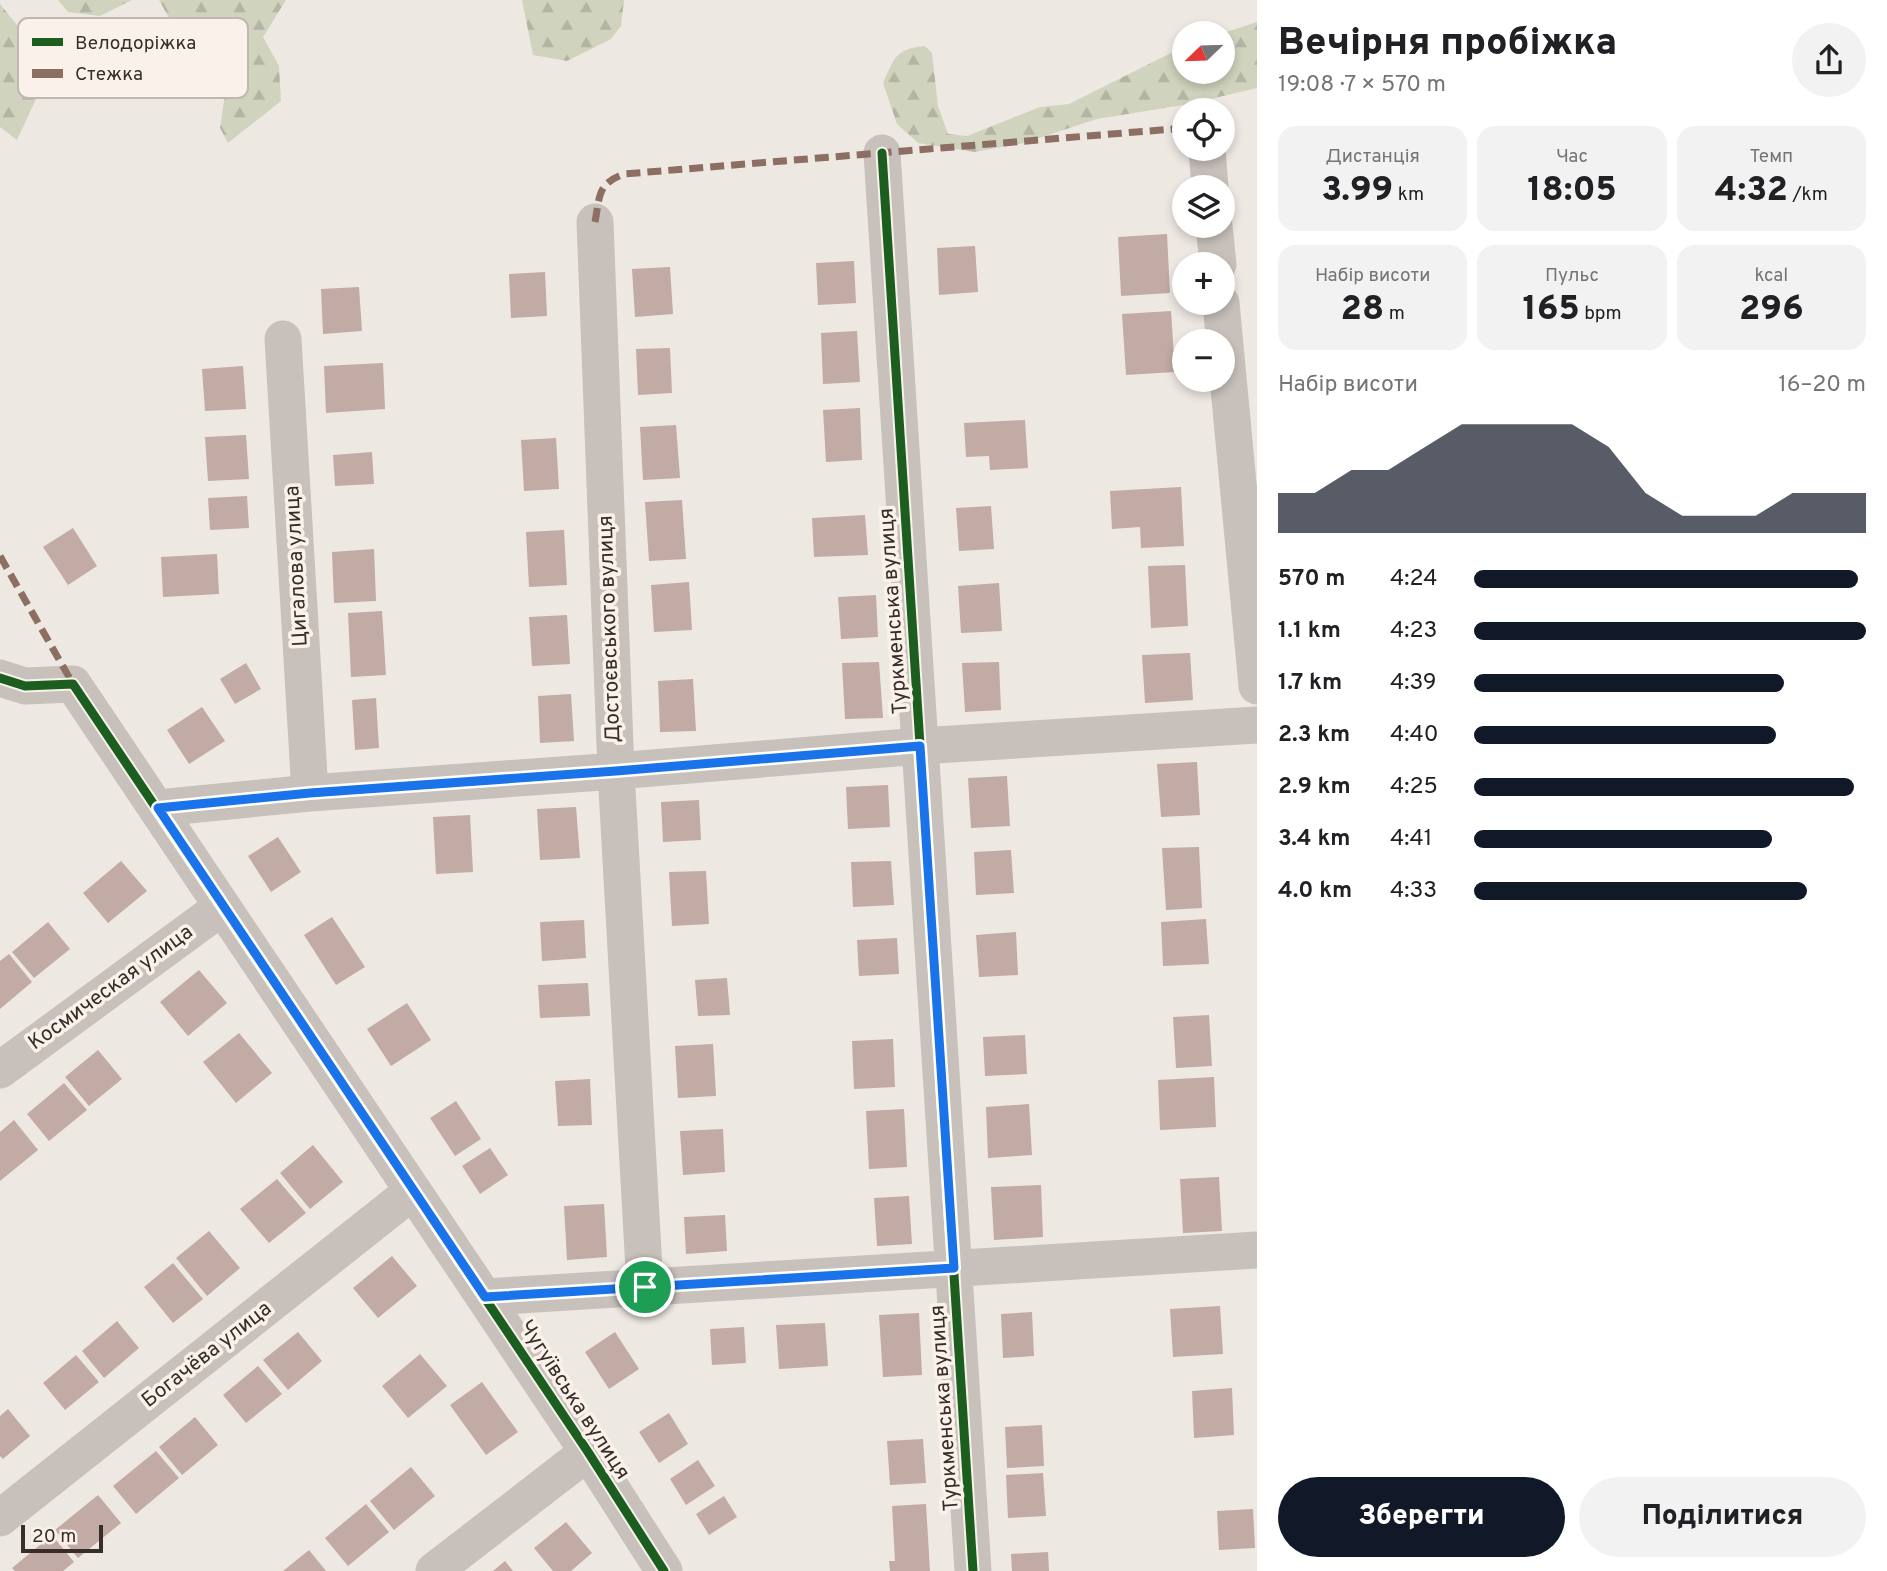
<!DOCTYPE html>
<html lang="uk">
<head>
<meta charset="utf-8">
<style>
	:root { --surface:#fff; --page:#f2f2f2; --text:#202124; --muted:#757577; --accent:#111827 }
	body { margin:0; font-family:Overpass,sans-serif; background:var(--page); color:var(--text); height:100vh; display:flex; flex-direction:column; font-size:26px; white-space:nowrap }
	* { box-sizing:border-box; margin:0 }
	p { font-size:23px; color:var(--muted) }
	.icon { flex:none; width:38px; height:38px; fill:none; stroke:currentColor; stroke-width:2; stroke-linecap:round; stroke-linejoin:round }
	.map { position:relative; flex:1; overflow:hidden }
	.side { display:flex; flex-direction:column; background:var(--surface); width:630px }
	.side>* { flex:none }
	.needle { width:46px; rotate:247deg }
	.fabs { position:absolute; left:1172px; top:21px; display:grid; gap:14px }
	.fabs a { display:grid; place-items:center; width:63px; height:63px; border-radius:50%; background:var(--surface); box-shadow:0 4px 10px #0003; font-size:35px }
	.scale { position:absolute; left:21px; bottom:18px; width:82px; box-sizing:border-box; padding-left:7px; border:4px solid #382d29; border-top:0; font-size:19px; line-height:24px; white-space:nowrap; color:#382d29; -webkit-text-stroke:5px #faf2ea; paint-order:stroke }
	.pin { position:absolute; display:grid; place-items:center; width:60px; height:60px; color:#fff; margin:-30px; border:4px solid #fff; border-radius:50%; box-shadow:0 2px 7px #0007 }
	.round { display:grid; place-items:center; flex:none; width:74px; height:74px; border-radius:37px; background:var(--page) }
	.summary { display:flex; align-items:center; justify-content:space-between; height:119px; padding:0 21px }
	h1 { font-size:38px; font-weight:800; line-height:52px }
	.stats { display:grid; grid-template-columns:repeat(3,1fr); gap:10px; height:119px; padding:7px 21px }
	.stats div { display:grid; align-content:center; border-radius:18px; background:var(--page); text-align:center }
	.stats b { font-size:35px; font-weight:800 }
	.stats small { font-size:19px; font-weight:400 }
	.stats p { font-size:19px }
	.chart { height:196px; padding:14px 21px }
	.chart p { display:flex; justify-content:space-between }
	.chart svg { width:100%; height:126px; margin-top:7px; fill:var(--accent); opacity:.7 }
	.action { display:flex; gap:14px; margin-top:auto; padding:14px 21px }
	.action a { flex:1; height:80px; border-radius:42px; background:var(--accent); color:#fff; font-size:28px; font-weight:800; line-height:80px; text-align:center }
	.action a+a { background:var(--page); color:var(--text) }
	ul { padding:0 21px; list-style:none; font-size:23px }
	li { display:grid; grid-template-columns:112px 84px 1fr; align-items:center; height:52px }
	li i { height:18px; border-radius:9px; background:var(--accent) }
	main { display:flex; flex:1; min-height:0 }
	.map>svg:first-child { display:block }
	.forest { fill:url(#forest-firs) }
	.building { fill:#c1aba4 }
	.lines { fill:none; stroke-linecap:round; stroke-linejoin:round }
	.minor { stroke:#c7c0bb; stroke-width:37 }
	.quiet { stroke:#8d6e63; stroke-width:7; stroke-dasharray:14 7; stroke-linecap:butt }
	.cycleway-casing { stroke:#faf2ea; stroke-width:13 }
	.cycleway { stroke:#1b5e20; stroke-width:9 }
	.route-casing { stroke:#fff; stroke-width:14 }
	.route { stroke:#1a73e8; stroke-width:9 }
	.labels { text-anchor:middle; dominant-baseline:central; stroke-width:7; stroke-linejoin:round; paint-order:stroke }
	.street-label { font-size:21px; fill:#382d29; stroke:#faf2ea }
	.key { fill:#faf2ea; stroke:#c0b7b0; stroke-width:2 }
	.key-label { font-size:19px; fill:#382d29 }
</style>
</head>
<body>
<main>
<div class="map">
<svg width="1257" height="1571" viewBox="0 0 1257 1571">
	<defs>
		<pattern id="forest-firs" width="22" height="20" patternUnits="userSpaceOnUse" patternTransform="scale(1.75)"><rect width="22" height="20" fill="#d0d3bd"/><path d="M5 1l3.5 6h-7zM16 11l3.5 6h-7z" fill="#b3b5a2"/></pattern>
	</defs>
	<rect width="100%" height="100%" fill="#eee8e2"/>
	<path class="forest" d="M58 0H132L100 16 68 12Z
		M159 0H286L263 37 279 66 281 101 228 143 220 128 225 94 219 77 191 57Z
		M522 0H624L621 26 611 39 567 61 533 55Z
		M0 4 34 46 36 99 17 140 0 127Z
		M1257 22V88L1189 104 1097 119 1024 143 975 152 918 143 897 124 883 83C895 57 895 49 925 46L932 53 938 106 948 134 967 136 1040 107 1069 104 1185 46V72H1223V33Z"/>
	<path class="building" d="M1167 234 1170 293 1121 296 1118 237Z
		M975 246 978 292 939 295 937 248Z
		M854 261 856 303 818 305 816 263Z
		M670 267 673 314 635 317 632 269Z
		M545 272 547 316 511 318 509 274Z
		M359 287 362 331 323 334 321 289Z
		M1171 311 1175 372 1126 375 1122 314Z
		M857 331 860 382 823 384 821 333Z
		M670 348 672 393 638 395 636 349Z
		M383 363 385 409 326 413 324 366Z
		M243 366 246 409 205 411 202 369Z
		M860 408 862 460 826 462 823 410Z
		M1025 420 1028 468 990 470 989 456 966 457 964 423Z
		M676 425 680 478 643 480 640 427Z
		M246 435 249 479 208 481 205 437Z
		M556 438 559 489 524 491 521 440Z
		M372 452 374 484 335 486 333 455Z
		M1181 487 1184 546 1141 548 1140 527 1112 529 1110 491Z
		M247 496 249 528 210 530 208 498Z
		M682 500 686 559 649 561 645 502Z
		M991 506 994 549 959 551 956 508Z
		M865 515 868 555 814 557 812 518Z
		M73 528 97 566 68 585 43 547Z
		M564 530 567 585 529 587 526 532Z
		M374 549 376 601 334 603 332 552Z
		M217 554 219 594 163 597 161 557Z
		M1185 565 1188 626 1151 628 1148 566Z
		M689 582 692 630 654 632 651 585Z
		M999 583 1002 631 961 633 958 586Z
		M876 595 878 637 841 639 838 597Z
		M382 611 386 675 351 677 348 613Z
		M567 615 570 664 532 666 529 617Z
		M1190 653 1193 700 1145 703 1142 655Z
		M879 662 883 718 845 719 842 663Z
		M999 662 1001 710 965 712 962 663Z
		M246 663 261 689 235 704 220 679Z
		M693 679 696 731 660 732 658 681Z
		M571 694 574 741 540 743 538 696Z
		M376 698 379 748 355 750 352 700Z
		M202 707 225 741 189 764 167 730Z
		M1197 762 1200 815 1161 817 1157 764Z
		M1007 776 1010 826 971 828 968 778Z
		M888 785 890 827 848 829 846 787Z
		M699 800 701 840 663 842 661 802Z
		M576 807 580 858 540 860 537 809Z
		M470 815 473 872 436 874 433 817Z
		M278 837 301 872 271 892 248 856Z
		M1199 847 1202 908 1166 910 1162 848Z
		M1011 850 1014 893 976 895 974 852Z
		M121 861 147 891 108 923 83 893Z
		M891 861 894 905 853 907 851 862Z
		M706 871 709 924 672 926 669 872Z
		M332 917 365 967 336 985 304 935Z
		M1206 919 1209 964 1163 966 1161 922Z
		M584 920 586 958 542 961 540 922Z
		M48 922 70 949 34 978 12 952Z
		M1016 932 1018 975 979 977 976 935Z
		M897 938 899 974 859 976 857 940Z
		M9 954 32 982 0 1009V961Z
		M199 970 227 1003 188 1036 160 1002Z
		M727 978 730 1015 698 1016 695 980Z
		M588 983 590 1016 540 1018 538 985Z
		M407 1003 431 1040 391 1066 367 1029Z
		M1209 1015 1212 1066 1176 1068 1173 1017Z
		M239 1033 272 1073 236 1103 203 1062Z
		M1025 1035 1027 1074 985 1076 983 1037Z
		M893 1039 895 1087 854 1089 852 1041Z
		M713 1044 716 1096 678 1098 675 1046Z
		M98 1050 122 1079 89 1106 65 1077Z
		M1214 1077 1216 1127 1160 1130 1158 1080Z
		M590 1079 592 1125 558 1126 555 1081Z
		M64 1083 87 1110 49 1141 27 1114Z
		M456 1101 481 1139 455 1156 430 1118Z
		M1029 1104 1032 1155 988 1158 986 1107Z
		M904 1109 907 1167 869 1169 866 1111Z
		M14 1120 38 1150 0 1181V1132Z
		M723 1129 725 1172 683 1175 680 1131Z
		M313 1145 343 1182 310 1209 280 1173Z
		M490 1148 508 1175 480 1194 462 1166Z
		M1219 1177 1222 1231 1183 1233 1180 1179Z
		M277 1179 306 1213 269 1243 240 1209Z
		M1041 1185 1043 1237 994 1240 991 1187Z
		M909 1196 912 1244 877 1246 874 1198Z
		M604 1204 607 1257 567 1260 564 1206Z
		M725 1215 727 1251 686 1254 684 1217Z
		M209 1231 240 1268 207 1296 176 1258Z
		M392 1256 417 1286 378 1318 353 1288Z
		M173 1263 203 1299 173 1323 144 1287Z
		M1220 1306 1223 1354 1173 1357 1170 1309Z
		M1032 1312 1034 1356 1003 1358 1001 1314Z
		M919 1313 922 1375 883 1377 879 1315Z
		M117 1321 139 1348 104 1378 82 1351Z
		M825 1323 828 1366 779 1369 776 1325Z
		M744 1327 746 1363 712 1365 710 1329Z
		M298 1332 322 1361 288 1390 263 1360Z
		M615 1332 639 1369 609 1389 585 1352Z
		M420 1354 447 1386 408 1418 382 1386Z
		M76 1355 99 1382 65 1410 43 1383Z
		M258 1366 282 1394 246 1423 223 1395Z
		M482 1382 518 1432 486 1455 450 1405Z
		M1232 1388 1234 1435 1194 1438 1192 1391Z
		M8 1409 30 1436 3 1459 0 1456V1416Z
		M669 1413 688 1444 659 1463 639 1432Z
		M195 1417 218 1445 182 1475 159 1447Z
		M1042 1425 1044 1466 1007 1468 1005 1427Z
		M923 1439 926 1483 890 1485 887 1441Z
		M156 1451 179 1478 136 1514 113 1486Z
		M698 1460 715 1486 686 1505 670 1479Z
		M411 1467 435 1496 394 1530 370 1501Z
		M1043 1473 1046 1516 1008 1518 1006 1475Z
		M98 1495 121 1523 78 1558 55 1530Z
		M724 1496 737 1517 709 1535 696 1514Z
		M366 1504 389 1532 348 1566 325 1538Z
		M926 1504 930 1571H890L889 1561H895L892 1506Z
		M1253 1509 1255 1548 1219 1550 1217 1511Z
		M566 1522 592 1553 571 1571H553L534 1548Z
		M52 1535 74 1562 63 1571H15L12 1568Z
		M309 1550 326 1571H283Z
		M1048 1552 1049 1571H1012L1011 1554Z
		M505 1561 513 1571H493Z"/>
	<g class="lines">
		<path class="minor" d="M1207 149 1210 187
			M882 153 973 1571
			M595 222 616 771 645 1287
			M1214 226 1218 264
			M1221 303 1257 686
			M283 339 310 793
			M0 678 25 686 73 684 588 1452 664 1571
			M158 808 310 793 616 771 920 746 1257 725
			M0 1070 222 907
			M485 1297 1257 1250
			M0 1518 413 1191
			M434 1571 588 1452"/>
		<path class="quiet" d="M595 222C600 196 597 184 624 174L1185 128
			M0 556 73 684"/>
		<defs>
			<path id="cycleway" d="M882 153 973 1571
				M0 678 25 686 73 684 588 1452 664 1571"/>
		</defs>
		<use href="#cycleway" class="cycleway-casing"/>
		<use href="#cycleway" class="cycleway"/>
	</g>
	<g class="lines">
		<defs>
			<path id="route" d="M920 746 954 1268 485 1297 158 808 310 793 616 771Z"/>
		</defs>
		<use href="#route" class="route-casing"/>
		<use href="#route" class="route"/>
	</g>
	<g class="labels">
		<g class="street-label">
			<text transform="translate(297 566) rotate(-93)">Цигалова улица</text>
			<text transform="translate(894 611) rotate(-94)">Туркменська вулиця</text>
			<text transform="translate(610 629) rotate(-92)">Достоєвського вулиця</text>
			<text transform="translate(111 988) rotate(-36)">Космическая улица</text>
			<text transform="translate(207 1355) rotate(-38)">Богачёва улица</text>
			<text transform="translate(574 1400) rotate(57)">Чугуївська вулиця</text>
			<text transform="translate(945 1408) rotate(-94)">Туркменська вулиця</text>
		</g>
	</g>
	<rect x="18" y="18" width="230" height="80" rx="10" class="key"/>
	<rect x="32" y="38" width="31" height="8" fill="#1b5e20"/>
	<rect x="32" y="69" width="31" height="9" fill="#8d6e63"/>
	<g class="key-label">
		<text x="75" y="49">Велодоріжка</text>
		<text x="75" y="80">Стежка</text>
	</g>
</svg>
<div class="fabs">
<a><svg class="needle" viewBox="-14 -14 28 28"><path d="M0-13l5 13h-10z" fill="#e53935"/><path d="M0 13l5-13h-10z" fill="#757577"/></svg></a>
<a><svg class="icon" aria-label="locate" viewBox="0 0 24 24"><circle cx="12" cy="12" r="6"/><path d="M12 2v4M12 18v4M2 12h4M18 12h4"/></svg></a>
<a><svg class="icon" aria-label="layers" viewBox="0 0 24 24"><path d="M12 4l9 5-9 5-9-5zM3 14l9 5 9-5"/></svg></a>
<a>+</a>
<a>−</a>
</div>
<div class="scale">20 m</div>
<div class="pin" style="left:645px;top:1287px;background:#1e9e55"><svg class="icon" aria-label="arrive" viewBox="0 0 24 24"><path d="M6 21V4h12l-3 4 3 4H6"/></svg></div>
</div>
<section class="side">
<div class="summary"><div><h1>Вечірня пробіжка</h1><p>19:08 · 7 × 570 m</p></div><a class="round"><svg class="icon" aria-label="share" viewBox="0 0 24 24"><path d="M12 15V3M7 8l5-5 5 5M5 13v7h14v-7"/></svg></a></div>
<div class="stats">
<div><p>Дистанція</p><b>3.99<small> km</small></b></div>
<div><p>Час</p><b>18:05</b></div>
<div><p>Темп</p><b>4:32<small> /km</small></b></div>
</div>
<div class="stats">
<div><p>Набір висоти</p><b>28<small> m</small></b></div>
<div><p>Пульс</p><b>165<small> bpm</small></b></div>
<div><p>kcal</p><b>296</b></div>
</div>
<div class="chart"><p><span>Набір висоти</span>16–20 m</p>
<svg viewBox="0 0 160 44" preserveAspectRatio="none"><path d="M0 44V30L10 30L20 22L30 22L40 14L50 6L60 6L70 6L80 6L90 14L100 30L110 38L120 38L130 38L140 30L150 30L160 30V44z"/></svg>
</div>
<ul>
<li><b>570 m</b>4:24<i style="width:98%"></i></li>
<li><b>1.1 km</b>4:23<i style="width:100%"></i></li>
<li><b>1.7 km</b>4:39<i style="width:79%"></i></li>
<li><b>2.3 km</b>4:40<i style="width:77%"></i></li>
<li><b>2.9 km</b>4:25<i style="width:97%"></i></li>
<li><b>3.4 km</b>4:41<i style="width:76%"></i></li>
<li><b>4.0 km</b>4:33<i style="width:85%"></i></li>
</ul>
<div class="action"><a>Зберегти</a><a>Поділитися</a></div>
</section>
</main>
</body>
</html>
